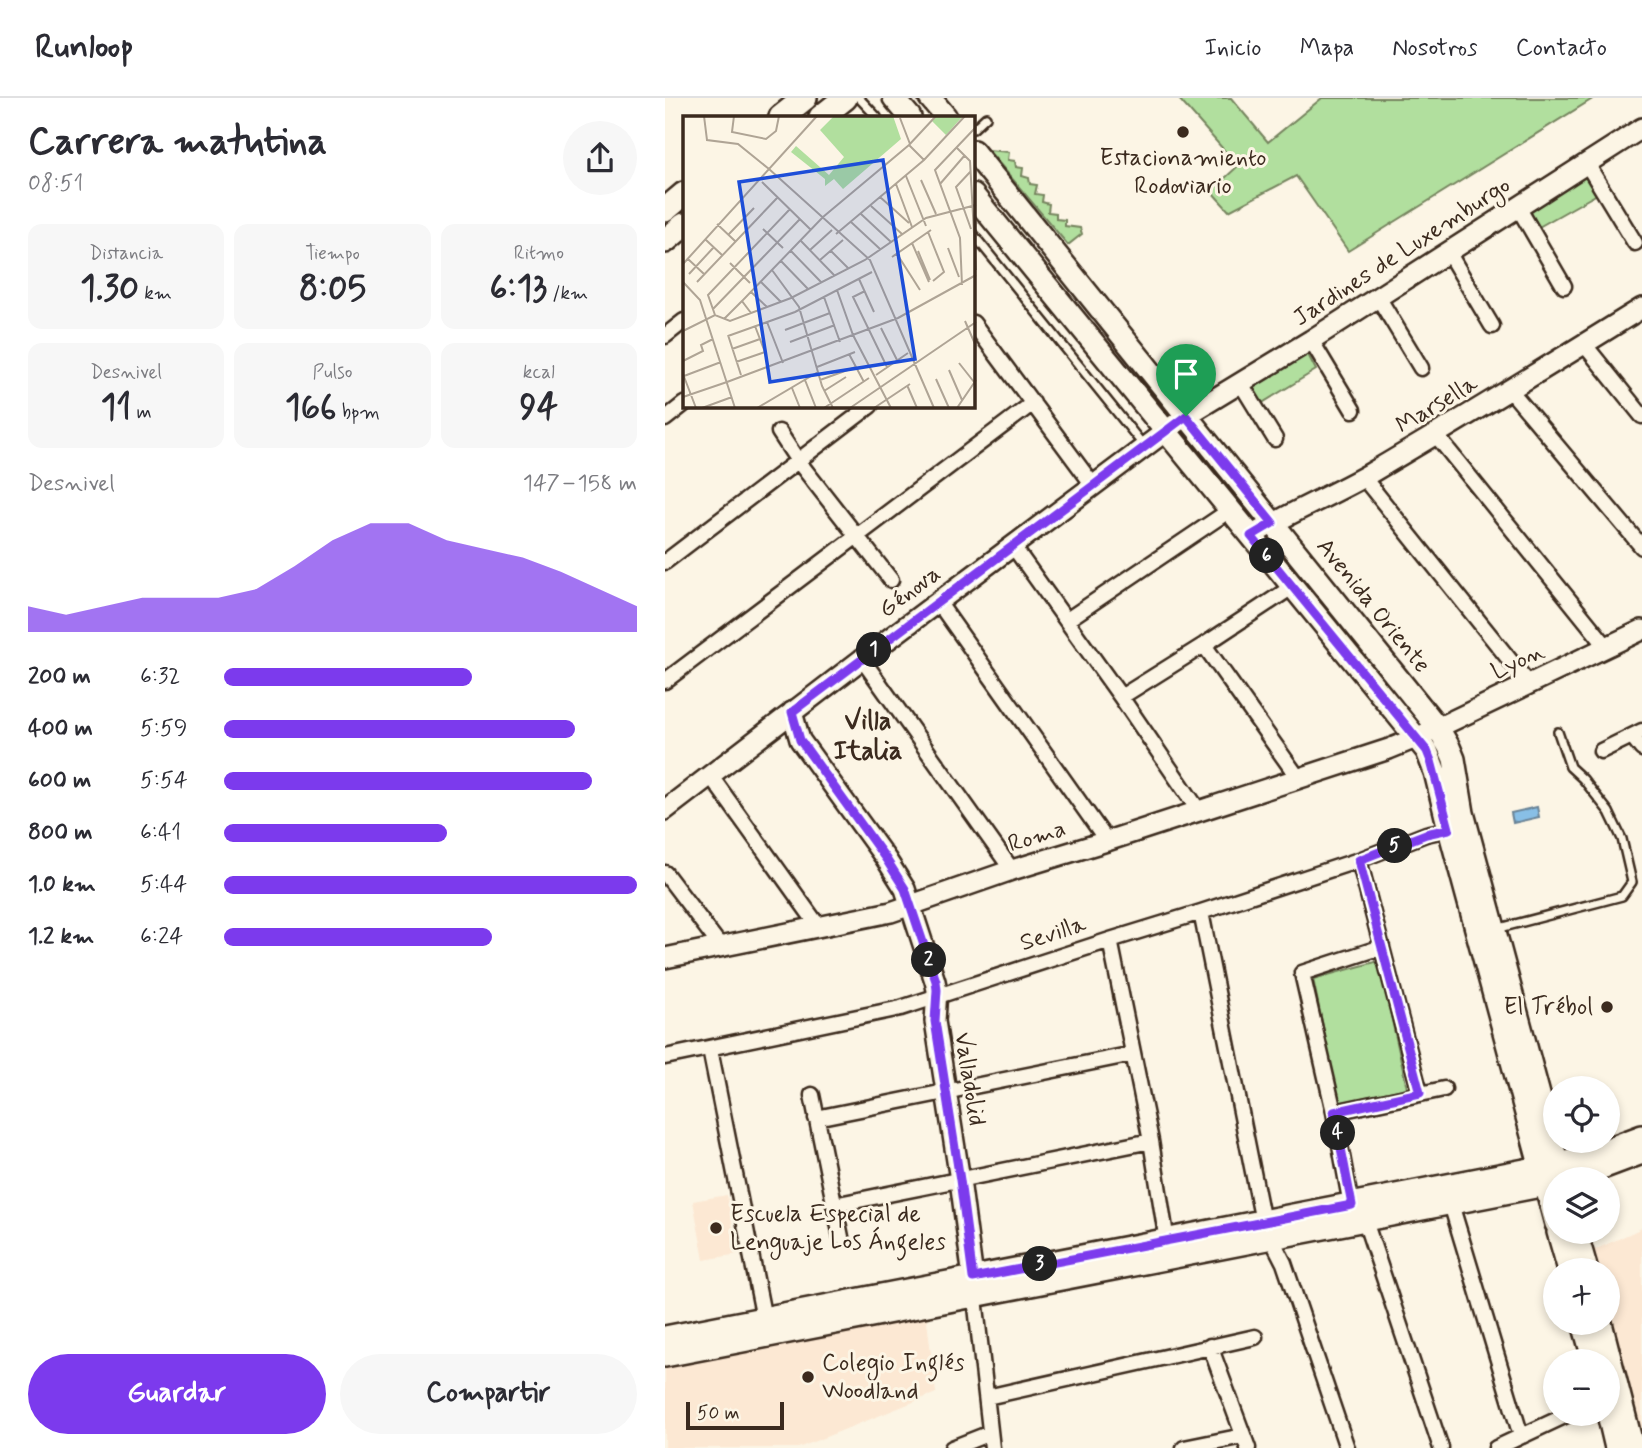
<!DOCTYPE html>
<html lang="es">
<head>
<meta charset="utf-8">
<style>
	:root { --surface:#fff; --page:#f7f7f7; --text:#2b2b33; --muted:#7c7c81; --line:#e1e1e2; --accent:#7c3aed }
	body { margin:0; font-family:Mynerve,sans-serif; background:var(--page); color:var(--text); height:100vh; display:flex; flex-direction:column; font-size:26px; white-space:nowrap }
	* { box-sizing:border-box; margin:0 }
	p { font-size:23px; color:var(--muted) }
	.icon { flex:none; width:38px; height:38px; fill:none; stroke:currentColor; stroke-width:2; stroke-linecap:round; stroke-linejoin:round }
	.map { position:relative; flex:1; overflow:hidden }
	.side { display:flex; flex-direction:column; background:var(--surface); width:665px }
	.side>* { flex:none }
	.tools { position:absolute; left:878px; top:978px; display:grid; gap:14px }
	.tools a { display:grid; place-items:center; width:77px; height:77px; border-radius:50%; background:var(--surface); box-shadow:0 4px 10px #0003; font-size:35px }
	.scale { position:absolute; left:21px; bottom:18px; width:98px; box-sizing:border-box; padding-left:7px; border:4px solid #3b2a1e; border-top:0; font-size:19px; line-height:24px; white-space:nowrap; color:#3b2a1e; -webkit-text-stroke:5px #fcf5e5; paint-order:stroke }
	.pin { position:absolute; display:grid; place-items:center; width:60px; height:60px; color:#fff; margin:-72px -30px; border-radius:50% 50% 50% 0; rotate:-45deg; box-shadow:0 0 7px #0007 }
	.pin .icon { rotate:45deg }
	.km { position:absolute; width:35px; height:35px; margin:-18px; border-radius:50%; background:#222; color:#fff; font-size:19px; line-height:35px; text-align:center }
	.round { display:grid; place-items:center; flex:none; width:74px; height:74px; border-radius:37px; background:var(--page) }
	.headline { display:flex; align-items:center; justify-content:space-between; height:119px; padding:0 28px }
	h1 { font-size:38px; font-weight:700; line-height:52px }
	.stats { display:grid; grid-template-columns:repeat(3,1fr); gap:10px; height:119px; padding:7px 28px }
	.stats div { display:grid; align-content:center; border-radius:14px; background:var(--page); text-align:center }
	.stats b { font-size:35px; font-weight:700 }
	.stats small { font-size:19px; font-weight:400 }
	.stats p { font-size:19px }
	.chart { height:196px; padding:14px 28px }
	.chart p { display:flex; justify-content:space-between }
	.chart svg { width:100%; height:126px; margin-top:7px; fill:var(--accent); opacity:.7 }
	.action { display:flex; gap:14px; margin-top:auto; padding:14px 28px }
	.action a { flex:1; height:80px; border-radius:42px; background:var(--accent); color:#fff; font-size:28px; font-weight:700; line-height:80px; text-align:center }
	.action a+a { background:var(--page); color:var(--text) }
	ul { padding:0 28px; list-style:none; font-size:23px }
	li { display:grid; grid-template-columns:112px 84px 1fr; align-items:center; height:52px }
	li i { height:18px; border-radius:9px; background:var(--accent) }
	header { display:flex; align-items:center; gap:42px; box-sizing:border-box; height:98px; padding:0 35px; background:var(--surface); border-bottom:2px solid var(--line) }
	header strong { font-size:33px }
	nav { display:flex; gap:38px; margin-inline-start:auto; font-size:24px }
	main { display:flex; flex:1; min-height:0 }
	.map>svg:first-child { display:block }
	.built { fill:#fce8d3 }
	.green { fill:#b1df9e; stroke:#76845e; stroke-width:2 }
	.water { fill:url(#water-waves); stroke:#698396; stroke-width:2 }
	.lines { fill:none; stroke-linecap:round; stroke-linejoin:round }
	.service-casing { stroke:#3b2a1e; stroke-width:12 }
	.minor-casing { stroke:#3b2a1e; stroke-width:19 }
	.tertiary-casing { stroke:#3b2a1e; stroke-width:24 }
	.secondary-casing { stroke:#3b2a1e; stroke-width:26 }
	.primary-casing { stroke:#3b2a1e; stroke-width:28 }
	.service { stroke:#fcf5e5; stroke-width:7 }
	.minor { stroke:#fcf5e5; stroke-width:14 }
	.tertiary { stroke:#fcf5e5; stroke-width:19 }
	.secondary { stroke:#fcf5e5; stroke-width:21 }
	.primary { stroke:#fcf5e5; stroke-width:23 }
	.route-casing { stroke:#fff; stroke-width:14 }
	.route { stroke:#7c3aed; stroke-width:9 }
	.poi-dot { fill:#3b2a1e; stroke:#fcf5e5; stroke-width:2.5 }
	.labels { text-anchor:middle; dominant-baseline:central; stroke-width:6; stroke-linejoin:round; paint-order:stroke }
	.poi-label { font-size:24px; fill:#3b2a1e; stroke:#fcf5e5; text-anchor:start }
	.street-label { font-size:24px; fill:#3b2a1e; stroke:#fcf5e5 }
	.neighbourhood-label { font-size:26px; font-weight:bold; fill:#3b2a1e; stroke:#fcf5e5 }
	.inset-road { fill:none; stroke:#afa495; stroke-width:2 }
	.view { fill:#1d4ed8; fill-opacity:0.15; stroke:#1d4ed8; stroke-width:3.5 }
	.inset-edge { fill:none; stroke:#3b2a1e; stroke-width:3.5 }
</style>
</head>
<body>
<header>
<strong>Runloop</strong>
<nav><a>Inicio</a><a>Mapa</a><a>Nosotros</a><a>Contacto</a></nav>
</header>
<main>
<section class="side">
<div class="headline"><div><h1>Carrera matutina</h1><p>08:51</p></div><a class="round"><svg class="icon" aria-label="share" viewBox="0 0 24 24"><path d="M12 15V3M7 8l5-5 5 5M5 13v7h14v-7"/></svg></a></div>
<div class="stats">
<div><p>Distancia</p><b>1.30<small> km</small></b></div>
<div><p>Tiempo</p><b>8:05</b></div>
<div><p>Ritmo</p><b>6:13<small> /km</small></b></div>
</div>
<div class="stats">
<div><p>Desnivel</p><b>11<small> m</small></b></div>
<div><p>Pulso</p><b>166<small> bpm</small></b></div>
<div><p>kcal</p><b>94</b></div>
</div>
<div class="chart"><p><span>Desnivel</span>147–158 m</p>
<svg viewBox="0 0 160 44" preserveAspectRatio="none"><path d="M0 44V35L10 38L20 35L30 32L40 32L50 32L60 29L70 21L80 12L90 6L100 6L110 12L120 15L130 18L140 23L150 29L160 35V44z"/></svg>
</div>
<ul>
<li><b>200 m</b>6:32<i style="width:60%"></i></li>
<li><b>400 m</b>5:59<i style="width:85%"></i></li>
<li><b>600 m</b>5:54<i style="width:89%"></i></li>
<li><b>800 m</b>6:41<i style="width:54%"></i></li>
<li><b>1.0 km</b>5:44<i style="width:100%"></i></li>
<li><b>1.2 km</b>6:24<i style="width:65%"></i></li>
</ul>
<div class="action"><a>Guardar</a><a>Compartir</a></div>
</section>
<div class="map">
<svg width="977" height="1350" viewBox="0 0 977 1350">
	<defs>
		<pattern id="water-waves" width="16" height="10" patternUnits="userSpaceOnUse" patternTransform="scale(1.75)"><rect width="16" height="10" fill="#88bfe6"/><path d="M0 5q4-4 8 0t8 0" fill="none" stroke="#709bba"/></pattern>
	</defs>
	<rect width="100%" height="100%" fill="#fcf5e5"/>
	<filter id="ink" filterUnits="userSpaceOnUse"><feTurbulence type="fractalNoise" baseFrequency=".0143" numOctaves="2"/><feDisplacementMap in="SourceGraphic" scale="14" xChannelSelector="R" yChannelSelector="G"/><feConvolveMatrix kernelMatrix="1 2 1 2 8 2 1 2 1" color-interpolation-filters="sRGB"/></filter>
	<g filter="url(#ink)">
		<path class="built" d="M62 1097 73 1156 39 1162 28 1103Z
			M977 1130V1333L973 1335 943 1222V1172H930L925 1154Z
			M261 1215 271 1295 133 1350H0V1265Z"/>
		<path class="green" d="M513 0H566L603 44 657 0H929L683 153 631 78 564 113 546 93 573 68Z
			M323 52 344 54 343 62 350 63 351 69 358 70 357 78 364 80 365 86 372 87 370 96 378 97 377 104 384 106 383 114 391 115V121L400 122V128L415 130 417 136 403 147Z
			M920 72 934 95 872 130 860 109Z
			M638 247 651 272 594 307 582 285Z
			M714 863 742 990 674 1005 648 881Z"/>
		<path class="water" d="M872 709 874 719 848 725 846 715Z"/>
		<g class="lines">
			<defs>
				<path id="service" d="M194 0 212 19
					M308 31 321 19
					M308 136 479 348
					M831 831 957 798 967 784 957 741 944 714 918 681 905 669 893 634"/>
				<path id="minor" d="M922 66 970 145
					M853 109 899 188
					M783 154 827 228
					M713 199 756 270
					M308 225 428 387
					M0 238 19 223
					M646 242 688 312
					M919 246 977 318
					M575 284 610 341
					M845 292 977 449
					M0 321 19 306
					M114 334 133 363 226 482
					M771 337 942 549
					M698 379 864 586
					M348 448 456 599 534 713
					M0 464 205 308
					M273 504 442 743
					M402 522 565 412
					M539 547 634 681
					M197 561 347 772
					M0 583 368 305
					M456 599 539 547 627 489
					M967 638 977 651
					M936 653 977 633
					M45 677 154 829
					M694 762 755 995
					M0 775 56 849
					M536 814 598 1124 619 1165 682 1350
					M445 842 486 1043 503 1150
					M717 849 637 875 669 1014 686 1107 700 1123 776 1350
					M45 951 100 1226
					M0 959 236 910 445 842 536 814 694 762 761 736 784 731
					M147 997 176 1139
					M669 1014 779 991
					M151 1020 468 956
					M786 1106 856 1338
					M169 1107 486 1043
					M309 1191 327 1350
					M545 1248 583 1350
					M322 1299 590 1239
					M287 1350 325 1335
					M519 1350 578 1338
					M831 1350 904 1316"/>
				<path id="tertiary" d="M586 438C624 415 665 398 704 376 796 322 887 266 977 210
					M127 614 135 642 221 761 240 791 270 883 272 892 270 923 295 1082 308 1180
					M0 712 197 561 521 318 646 242 977 30
					M0 860 226 814 347 772 442 743 724 651 751 640 977 532"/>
				<path id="secondary" d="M229 0 245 19
					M265 0 281 19
					M308 53 773 630 784 649 789 661 798 715 897 1082
					M308 97 762 653 770 674 784 731 891 1126
					M905 1082 977 1055
					M893 1134 904 1172
					M911 1134 922 1172
					M918 1225 929 1264
					M936 1225 968 1350
					M0 1239 875 1069 923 1058 977 1038
					M0 1258 891 1085
					M943 1316 951 1350"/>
				<path id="primary" d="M116 19 140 0
					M156 19 180 0
					M0 112 19 96
					M0 143 19 127"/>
			</defs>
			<use href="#service" class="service-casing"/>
			<use href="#minor" class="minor-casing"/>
			<use href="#tertiary" class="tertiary-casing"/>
			<use href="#secondary" class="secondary-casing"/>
			<use href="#primary" class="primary-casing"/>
			<use href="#service" class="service"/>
			<use href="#minor" class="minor"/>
			<use href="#tertiary" class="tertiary"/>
			<use href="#secondary" class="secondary"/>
			<use href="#primary" class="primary"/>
		</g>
	</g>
	<g class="lines" filter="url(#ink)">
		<defs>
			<path id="route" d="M521 318 608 425 586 438 762 653 766 663 784 731 761 736 694 762 755 995 669 1014 687 1107 308 1180 295 1082 270 923 272 892 271 883 240 791 221 761 135 642 127 614Z"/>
		</defs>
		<use href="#route" class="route-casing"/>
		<use href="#route" class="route"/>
	</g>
	<g class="poi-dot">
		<circle cx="518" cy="34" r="7"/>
		<circle cx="942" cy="909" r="7"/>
		<circle cx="51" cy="1130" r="7"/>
		<circle cx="143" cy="1279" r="7"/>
	</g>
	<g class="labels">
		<g class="poi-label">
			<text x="518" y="60" text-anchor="middle">Estacionamiento<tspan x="518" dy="28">Rodoviario</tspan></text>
			<text x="928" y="909" text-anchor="end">El Trébol</text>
			<text x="65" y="1116">Escuela Especial de<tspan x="65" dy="28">Lenguaje Los Ángeles</tspan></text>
			<text x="157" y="1265">Colegio Inglés<tspan x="157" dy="28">Woodland</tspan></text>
		</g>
		<g class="street-label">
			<text transform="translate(737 154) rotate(-33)">Jardines de Luxemburgo</text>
			<text transform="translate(772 307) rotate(-31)">Marsella</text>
			<text transform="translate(245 494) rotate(-37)">Génova</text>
			<text transform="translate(708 508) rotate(51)">Avenida Oriente</text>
			<text transform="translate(853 564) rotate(-25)">Lyon</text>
			<text transform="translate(372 739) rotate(-17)">Roma</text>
			<text transform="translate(388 836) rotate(-18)">Sevilla</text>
			<text transform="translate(304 981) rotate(81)">Valladolid</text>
		</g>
		<g class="neighbourhood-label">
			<text x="203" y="624">Villa<tspan x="203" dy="30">Italia</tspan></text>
		</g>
	</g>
	<g transform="translate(18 18)">
		<rect width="292" height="292" fill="#fcf5e5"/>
		<path d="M151 0H210L218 23 160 73 151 63 142 70V63L108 36 113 30 146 59 161 41 137 14ZM254 0H280L263 19 249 5Z" fill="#b1df9e"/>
		<path class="inset-road" d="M21 0 24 24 55 28 86 53M51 0 49 16 83 23 93 15 96 0M217 2 227 28M226 29 241 44M273 31 287 45 293 154M86 53 187 144 251 292M288 55 273 71 288 113M223 60 243 110M238 64 253 98M79 66 128 114M213 68 229 111M257 68 282 39M197 81 226 107M188 90 219 118M178 98 208 126M168 106 197 133M34 108 52 125M80 113 100 132M245 116 261 156 250 165M46 118 71 92M153 118 241 44 282 0M23 124 39 139M118 125 151 159M229 127 246 166M265 132 276 161M127 134 149 114M108 135 138 166M148 135 165 152M235 135 247 164M214 138 237 174M209 141 248 114M5 143 21 158M137 144 160 124M98 145 125 173M47 147 67 167M0 148 134 0M89 154 116 191 139 270 150 292M6 158 31 131M176 163 191 196M0 166 17 184 52 292M14 166 95 81M78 166 98 186M279 169 277 122 252 54 293 11M154 174 170 219 208 292M182 175 170 181 204 251M68 176 84 191M141 181 157 226M30 193 117 103M68 197 59 185 140 101 226 29 253 0M32 199 25 179 107 93M41 203 59 185M282 205 292 228M84 206 100 247M72 210 83 239M198 212 214 244M102 214 147 197M0 215 32 199 47 205 108 182 182 144 243 102 293 89M45 219 58 259M45 220 112 196 189 156M107 226 152 209M49 233 77 223M166 238 181 266M0 245 20 235 18 229 30 223M53 246 82 236M276 247 291 266M134 251 172 236M266 254 279 284M0 258 13 292M193 259 225 237M1 260 38 246M253 263 266 292M122 264 133 292M137 264 173 251M44 266 215 202 293 159M224 269 234 292M109 272 117 292M141 275 163 261M0 281 44 266M19 292 49 281M74 292 135 256M141 292 186 262M167 292 293 206M191 292 227 268M274 292 293 264"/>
		<path class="view" d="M200 44 232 243 87 266 56 66Z"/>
		<rect width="292" height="292" class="inset-edge"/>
	</g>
</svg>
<div class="tools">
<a><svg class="icon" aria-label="locate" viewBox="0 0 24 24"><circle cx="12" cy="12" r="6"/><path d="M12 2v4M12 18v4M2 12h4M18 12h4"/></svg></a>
<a><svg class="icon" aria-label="layers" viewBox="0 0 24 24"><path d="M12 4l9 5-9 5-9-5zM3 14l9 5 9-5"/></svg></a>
<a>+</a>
<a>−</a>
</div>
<div class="scale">50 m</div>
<div class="pin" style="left:521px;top:318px;background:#1e9e55"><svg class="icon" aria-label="arrive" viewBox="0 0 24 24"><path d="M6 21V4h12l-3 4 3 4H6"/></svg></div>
<b class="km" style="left:209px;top:552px">1</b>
<b class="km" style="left:264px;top:862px">2</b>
<b class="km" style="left:375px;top:1166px">3</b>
<b class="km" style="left:673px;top:1035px">4</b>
<b class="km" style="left:730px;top:748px">5</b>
<b class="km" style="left:602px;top:458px">6</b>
</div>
</main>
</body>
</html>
